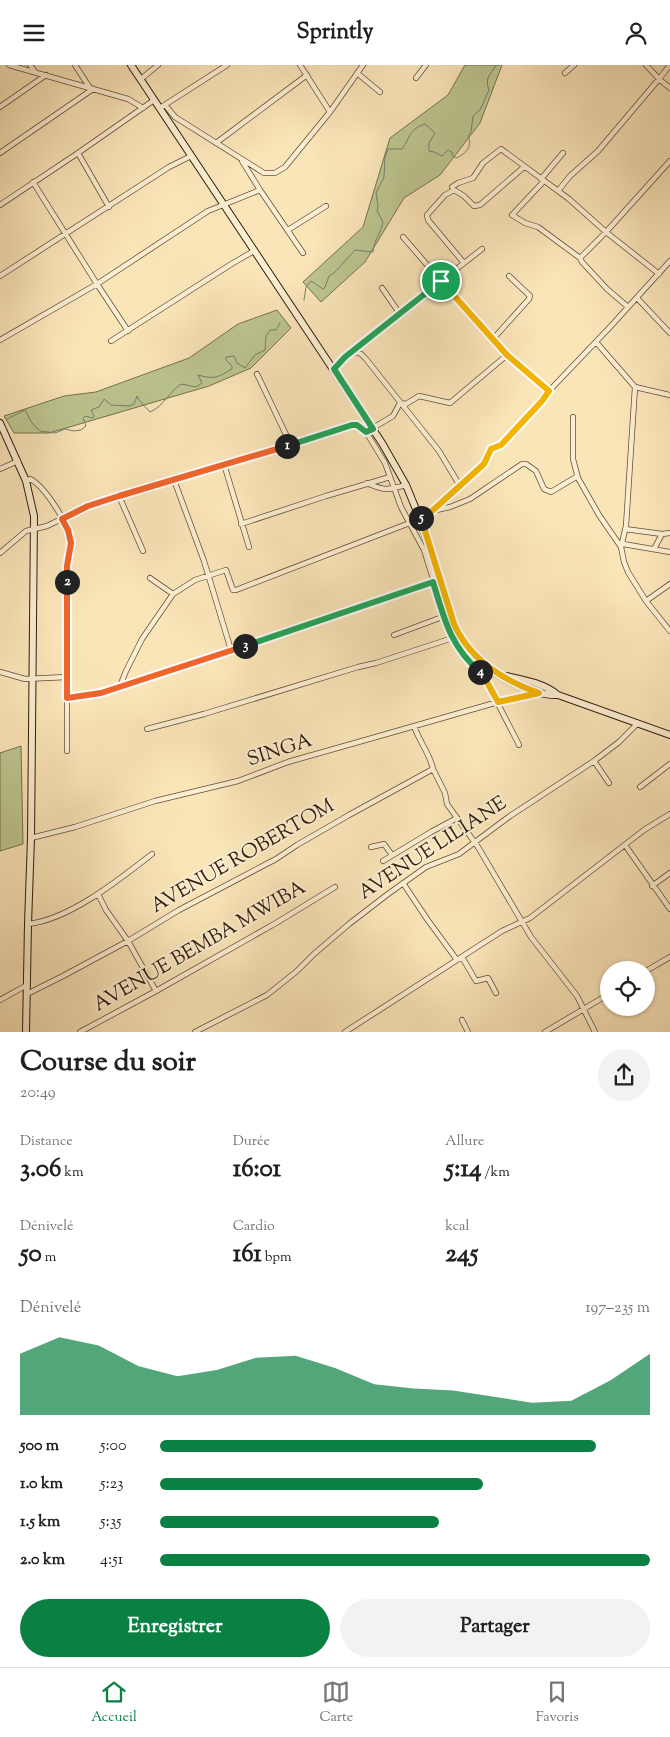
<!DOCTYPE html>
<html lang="fr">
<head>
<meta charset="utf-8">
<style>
	:root { --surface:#fff; --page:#f2f2f2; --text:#202124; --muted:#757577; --line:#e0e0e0; --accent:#0b8043 }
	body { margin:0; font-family:"Sorts Mill Goudy",serif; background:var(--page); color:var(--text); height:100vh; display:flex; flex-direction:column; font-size:19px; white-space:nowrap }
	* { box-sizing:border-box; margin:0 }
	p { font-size:16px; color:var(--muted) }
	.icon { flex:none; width:28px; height:28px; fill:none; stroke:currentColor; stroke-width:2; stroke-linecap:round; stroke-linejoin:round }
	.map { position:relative; height:967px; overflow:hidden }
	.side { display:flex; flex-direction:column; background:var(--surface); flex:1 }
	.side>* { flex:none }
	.fabs { position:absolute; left:600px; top:896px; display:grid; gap:10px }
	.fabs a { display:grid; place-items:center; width:55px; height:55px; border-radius:50%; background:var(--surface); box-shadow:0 1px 4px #0004; font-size:25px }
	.pin { position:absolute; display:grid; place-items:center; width:42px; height:42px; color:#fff; margin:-21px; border:2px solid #fff; border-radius:50%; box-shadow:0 1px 5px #0007 }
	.km { position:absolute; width:25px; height:25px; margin:-12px; border-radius:50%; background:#222; color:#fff; font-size:14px; line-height:25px; text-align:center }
	.round { display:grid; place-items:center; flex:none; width:52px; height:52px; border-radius:26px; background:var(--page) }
	.head { display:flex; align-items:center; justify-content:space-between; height:85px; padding:0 20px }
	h1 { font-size:28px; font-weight:700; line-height:38px }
	.stats { display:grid; grid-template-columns:repeat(3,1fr); gap:8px; height:85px; padding:5px 20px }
	.stats div { display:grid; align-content:center }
	.stats b { font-size:25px; font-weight:700 }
	.stats small { font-size:14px; font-weight:400 }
	.stats p { font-size:14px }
	.chart { height:140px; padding:10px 20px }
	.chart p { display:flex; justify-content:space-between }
	.chart svg { width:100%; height:90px; margin-top:5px; fill:var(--accent); opacity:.7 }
	.action { display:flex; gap:10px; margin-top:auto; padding:10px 20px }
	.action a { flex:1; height:58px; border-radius:30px; background:var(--accent); color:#fff; font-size:20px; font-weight:700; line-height:58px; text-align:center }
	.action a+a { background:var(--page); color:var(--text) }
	ul { padding:0 20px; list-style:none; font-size:16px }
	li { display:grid; grid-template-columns:80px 60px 1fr; align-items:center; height:38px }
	li i { height:12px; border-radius:6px; background:var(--accent) }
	header { display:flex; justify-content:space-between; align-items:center; height:65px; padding:0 20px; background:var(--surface); font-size:22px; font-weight:700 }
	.dock { display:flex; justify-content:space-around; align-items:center; height:70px; border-top:1px solid var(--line); background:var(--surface); font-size:14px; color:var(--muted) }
	.dock a { display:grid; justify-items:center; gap:2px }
	.dock .current { color:var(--accent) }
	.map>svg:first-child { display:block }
	.green { fill:#bdc590; stroke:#76704d }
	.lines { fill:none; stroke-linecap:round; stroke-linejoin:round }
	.stream { stroke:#727e6e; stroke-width:1 }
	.street-casing { stroke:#624e36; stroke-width:6 }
	.secondary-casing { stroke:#301c0a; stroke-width:8 }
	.street { stroke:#fceed2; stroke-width:4.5 }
	.secondary { stroke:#fceed2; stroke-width:6 }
	.split-1-casing { stroke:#fff; stroke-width:10 }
	.split-2-casing { stroke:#fff; stroke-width:10 }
	.split-3-casing { stroke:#fff; stroke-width:10 }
	.split-4-casing { stroke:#fff; stroke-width:10 }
	.split-5-casing { stroke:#fff; stroke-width:10 }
	.split-6-casing { stroke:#fff; stroke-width:10 }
	.split-1 { stroke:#22a559; stroke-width:6 }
	.split-2 { stroke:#f0652b; stroke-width:6 }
	.split-3 { stroke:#f0652b; stroke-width:6 }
	.split-4 { stroke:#22a559; stroke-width:6 }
	.split-5 { stroke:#f5b400; stroke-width:6 }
	.split-6 { stroke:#f5b400; stroke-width:6 }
	.labels { text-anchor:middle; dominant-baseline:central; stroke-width:4; stroke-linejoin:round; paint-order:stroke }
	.street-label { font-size:20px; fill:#301c0a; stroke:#fceed2 }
</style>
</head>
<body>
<header><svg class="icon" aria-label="menu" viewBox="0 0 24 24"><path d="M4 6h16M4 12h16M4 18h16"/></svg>Sprintly<svg class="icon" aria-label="person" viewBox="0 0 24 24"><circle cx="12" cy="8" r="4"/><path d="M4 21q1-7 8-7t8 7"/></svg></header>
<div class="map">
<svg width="670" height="967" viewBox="0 0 670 967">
	<rect width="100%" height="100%" fill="#fae5b9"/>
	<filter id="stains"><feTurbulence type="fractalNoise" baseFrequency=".004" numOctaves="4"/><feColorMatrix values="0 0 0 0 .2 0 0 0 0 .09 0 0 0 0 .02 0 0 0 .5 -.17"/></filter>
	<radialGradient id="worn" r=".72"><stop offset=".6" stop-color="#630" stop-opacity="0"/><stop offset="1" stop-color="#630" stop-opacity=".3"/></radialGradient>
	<path class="green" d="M465 0H502L480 58 440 110 404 133 365 197 321 237 303 217 363 162 390 73 448 30Z
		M277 245 291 263 251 303 209 321 49 368H14L4 351 64 331 96 327 189 293 238 259Z
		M21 681 23 779 0 786V688Z"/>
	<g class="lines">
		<path class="stream" d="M304 235 306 222 311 216 323 224 325 222 329 211 334 208 355 185 373 187C374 175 381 168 383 157L377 146 378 140 376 128 384 112 385 92 388 84H402C411 72 408 65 425 59L435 68 429 78V86L434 87 442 91 448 85 452 87V90L456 93C466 89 473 81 468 71L471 67 473 51 480 45 489 25C484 12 491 10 496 0
			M7 354 25 345 32 358 40 366 55 368 65 364 74 366 81 365 86 361 83 353 85 351 93 353 94 351 91 345 99 342 104 334 111 340 129 341 134 339 137 331 139 335 150 347C164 341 169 327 181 319L196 322 202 318 198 310C215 315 218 312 232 304V301L226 295V292L234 291 237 298 245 303 255 290 265 285 266 271 270 265H276L280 258"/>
		<defs>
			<path id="street" d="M9 0 128 34 143 43
				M30 0 35 7
				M75 0 90 23
				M300 0 330 47
				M646 0 659 14 670 0
				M357 8 380 27
				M565 8 574 0
				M416 13 426 0
				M141 14 158 0
				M165 40 175 52 264 108H275L285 102 330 47 363 0
				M163 41 227 0
				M0 42 46 10
				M216 78 307 10
				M0 88 93 24
				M78 88 109 142
				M242 96 260 125 303 188
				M541 114 563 88
				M544 116 512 150 525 158 538 162 580 193
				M452 122 458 118 473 113 483 98 501 84 569 134 606 167 659 209
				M558 126 570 111 598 86 659 14 670 23
				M0 140 78 88 154 35
				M288 165 326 141
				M403 172 441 216 482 184
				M464 198 428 155 427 150 445 130 454 125 464 131 474 141 480 140 524 102
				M0 211 169 102 191 91
				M382 223 400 249
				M637 233 670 268
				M628 242 607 224 582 197 580 193 606 167 670 96
				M128 266 97 219 208 146 260 125
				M493 274 529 234 530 231 509 211
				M0 275 97 219 33 117
				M111 276 233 198 254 186
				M596 277 635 322
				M353 286 361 289 366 294 439 386 460 421
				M334 304 345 292 441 216 507 290
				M257 309 291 380
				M635 322 670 330
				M573 352V394L578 413
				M366 367 385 398 401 442 424 485 452 574 462 588 483 610
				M224 399 249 482
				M0 404 18 396
				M174 415 204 496 231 585
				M26 416 30 414C45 421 68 459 71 474 72 483 68 493 67 501V686
				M367 418C384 426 388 425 406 420
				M119 431 143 486
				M433 445 484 399 491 383 501 380 542 336 549 326 611 261 670 196
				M241 459 326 431 390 412
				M625 464 662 469
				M623 479 670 487
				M621 482 626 461 635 322
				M654 484 662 469 670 468
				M0 488 26 466 47 461 88 441 352 360H357L366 367 393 351 400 338 406 339 419 331 450 338 507 290 549 326
				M150 513 173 529
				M646 536 670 519
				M394 570 445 551
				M0 607 25 614 67 612
				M484 608C484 614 514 669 519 680
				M120 621 126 606 142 574 173 529 195 515 226 505 233 525H236L420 454 432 446 450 442 470 434 522 399H526L536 406 544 424 551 427 576 412 578 413 599 450 621 482 624 497 628 507 646 536 670 566
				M67 633 101 628 440 514
				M147 664 204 649 358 602 376 598 459 571
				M594 696 609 718
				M433 704 445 728 447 739 478 782 531 872 577 931 595 967
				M640 722 670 699
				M31 773 75 762 155 736 238 716 288 697 376 672 498 637 538 628
				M625 780 670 844
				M371 782 384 779 392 790
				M383 796 431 767 457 753
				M403 818 427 854 457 895
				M652 821 670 808
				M98 829 106 845 128 876 156 926
				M28 859C69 855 120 814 152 789
				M462 892 476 916 488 913 496 928
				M646 906 670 892
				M27 929 63 911 128 876 179 845 276 794 297 780 349 750 433 704C430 689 419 676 414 661
				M0 935 27 920
				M462 955 468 967
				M80 967 156 926 276 858 335 822
				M195 967 267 930 297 906 314 889 349 859 388 829 426 802 459 789 510 751 594 696 619 677 638 658
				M345 967 502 866 530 853 644 765 670 749
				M545 967 609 929"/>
			<path id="secondary" d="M131 0 382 378 406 420 420 454 454 559C458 568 463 578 469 586 488 607 529 631 558 630L670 670
				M0 358 26 416 34 451 31 773 28 859 26 967
				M506 611C525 615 543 618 558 630"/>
		</defs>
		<use href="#street" class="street-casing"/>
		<use href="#secondary" class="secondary-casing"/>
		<use href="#street" class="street"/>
		<use href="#secondary" class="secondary"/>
	</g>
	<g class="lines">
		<defs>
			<path id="split-1" d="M287 381 352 360H357L366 367 373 364 334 304 345 292 441 216"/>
			<path id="split-2" d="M67 517V501L71 478 68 465 62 454 88 441 119 431 287 381"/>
			<path id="split-3" d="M67 517V633L101 628 245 581"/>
			<path id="split-4" d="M245 581 433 517C444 553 450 581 480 607"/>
			<path id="split-5" d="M421 453 454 559C470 595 502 615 539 628L498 637 483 610 480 607"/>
			<path id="split-6" d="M421 453 432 446 484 399 491 384 501 380 542 336 549 326 507 290 441 216"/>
		</defs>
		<use href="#split-1" class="split-1-casing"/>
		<use href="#split-2" class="split-2-casing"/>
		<use href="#split-3" class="split-3-casing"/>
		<use href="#split-4" class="split-4-casing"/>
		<use href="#split-5" class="split-5-casing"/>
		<use href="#split-6" class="split-6-casing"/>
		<use href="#split-1" class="split-1"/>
		<use href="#split-2" class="split-2"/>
		<use href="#split-3" class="split-3"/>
		<use href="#split-4" class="split-4"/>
		<use href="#split-5" class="split-5"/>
		<use href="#split-6" class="split-6"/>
	</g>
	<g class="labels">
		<g class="street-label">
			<text transform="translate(280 686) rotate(-18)">SINGA</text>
			<text transform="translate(433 784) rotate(-33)">AVENUE LILIANE</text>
			<text transform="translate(243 792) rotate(-30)">AVENUE ROBERTOM</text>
			<text transform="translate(200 882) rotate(-30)">AVENUE BEMBA MWIBA</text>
		</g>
	</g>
	<rect width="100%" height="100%" filter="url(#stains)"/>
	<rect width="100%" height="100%" fill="url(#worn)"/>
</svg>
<div class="fabs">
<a><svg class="icon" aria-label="locate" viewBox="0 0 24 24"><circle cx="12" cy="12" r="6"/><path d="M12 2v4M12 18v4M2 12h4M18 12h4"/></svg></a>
</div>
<div class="pin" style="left:441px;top:216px;background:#1e9e55"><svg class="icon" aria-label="arrive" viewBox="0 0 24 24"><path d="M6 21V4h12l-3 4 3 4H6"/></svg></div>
<b class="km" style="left:287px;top:381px">1</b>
<b class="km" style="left:67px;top:517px">2</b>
<b class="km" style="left:245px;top:581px">3</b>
<b class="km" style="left:480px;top:607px">4</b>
<b class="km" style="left:421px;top:453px">5</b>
</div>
<section class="side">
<div class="head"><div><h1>Course du soir</h1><p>20:49</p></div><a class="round"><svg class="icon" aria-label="share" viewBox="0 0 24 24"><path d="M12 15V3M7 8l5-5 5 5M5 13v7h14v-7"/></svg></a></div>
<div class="stats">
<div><p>Distance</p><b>3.06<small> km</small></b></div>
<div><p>Durée</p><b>16:01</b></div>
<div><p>Allure</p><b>5:14<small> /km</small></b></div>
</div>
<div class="stats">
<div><p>Dénivelé</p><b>50<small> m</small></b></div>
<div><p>Cardio</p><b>161<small> bpm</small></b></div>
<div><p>kcal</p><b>245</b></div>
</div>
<div class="chart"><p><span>Dénivelé</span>197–235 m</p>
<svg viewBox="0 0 160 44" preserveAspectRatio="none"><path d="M0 44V14L10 6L20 10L30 20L40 25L50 22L60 16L70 15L80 21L90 29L100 31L110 32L120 35L130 38L140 37L150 27L160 14V44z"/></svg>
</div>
<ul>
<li><b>500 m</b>5:00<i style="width:89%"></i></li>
<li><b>1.0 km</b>5:23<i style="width:66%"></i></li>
<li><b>1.5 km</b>5:35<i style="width:57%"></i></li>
<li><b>2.0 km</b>4:51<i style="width:100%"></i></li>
</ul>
<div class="action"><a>Enregistrer</a><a>Partager</a></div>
</section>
<nav class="dock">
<a class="current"><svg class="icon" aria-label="home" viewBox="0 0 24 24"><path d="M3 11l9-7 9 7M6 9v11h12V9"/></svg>Accueil</a>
<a><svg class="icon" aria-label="map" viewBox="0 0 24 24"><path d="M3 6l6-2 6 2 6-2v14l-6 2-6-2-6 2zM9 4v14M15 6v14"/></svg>Carte</a>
<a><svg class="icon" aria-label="saved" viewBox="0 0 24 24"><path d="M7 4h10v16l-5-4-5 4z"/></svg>Favoris</a>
</nav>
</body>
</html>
